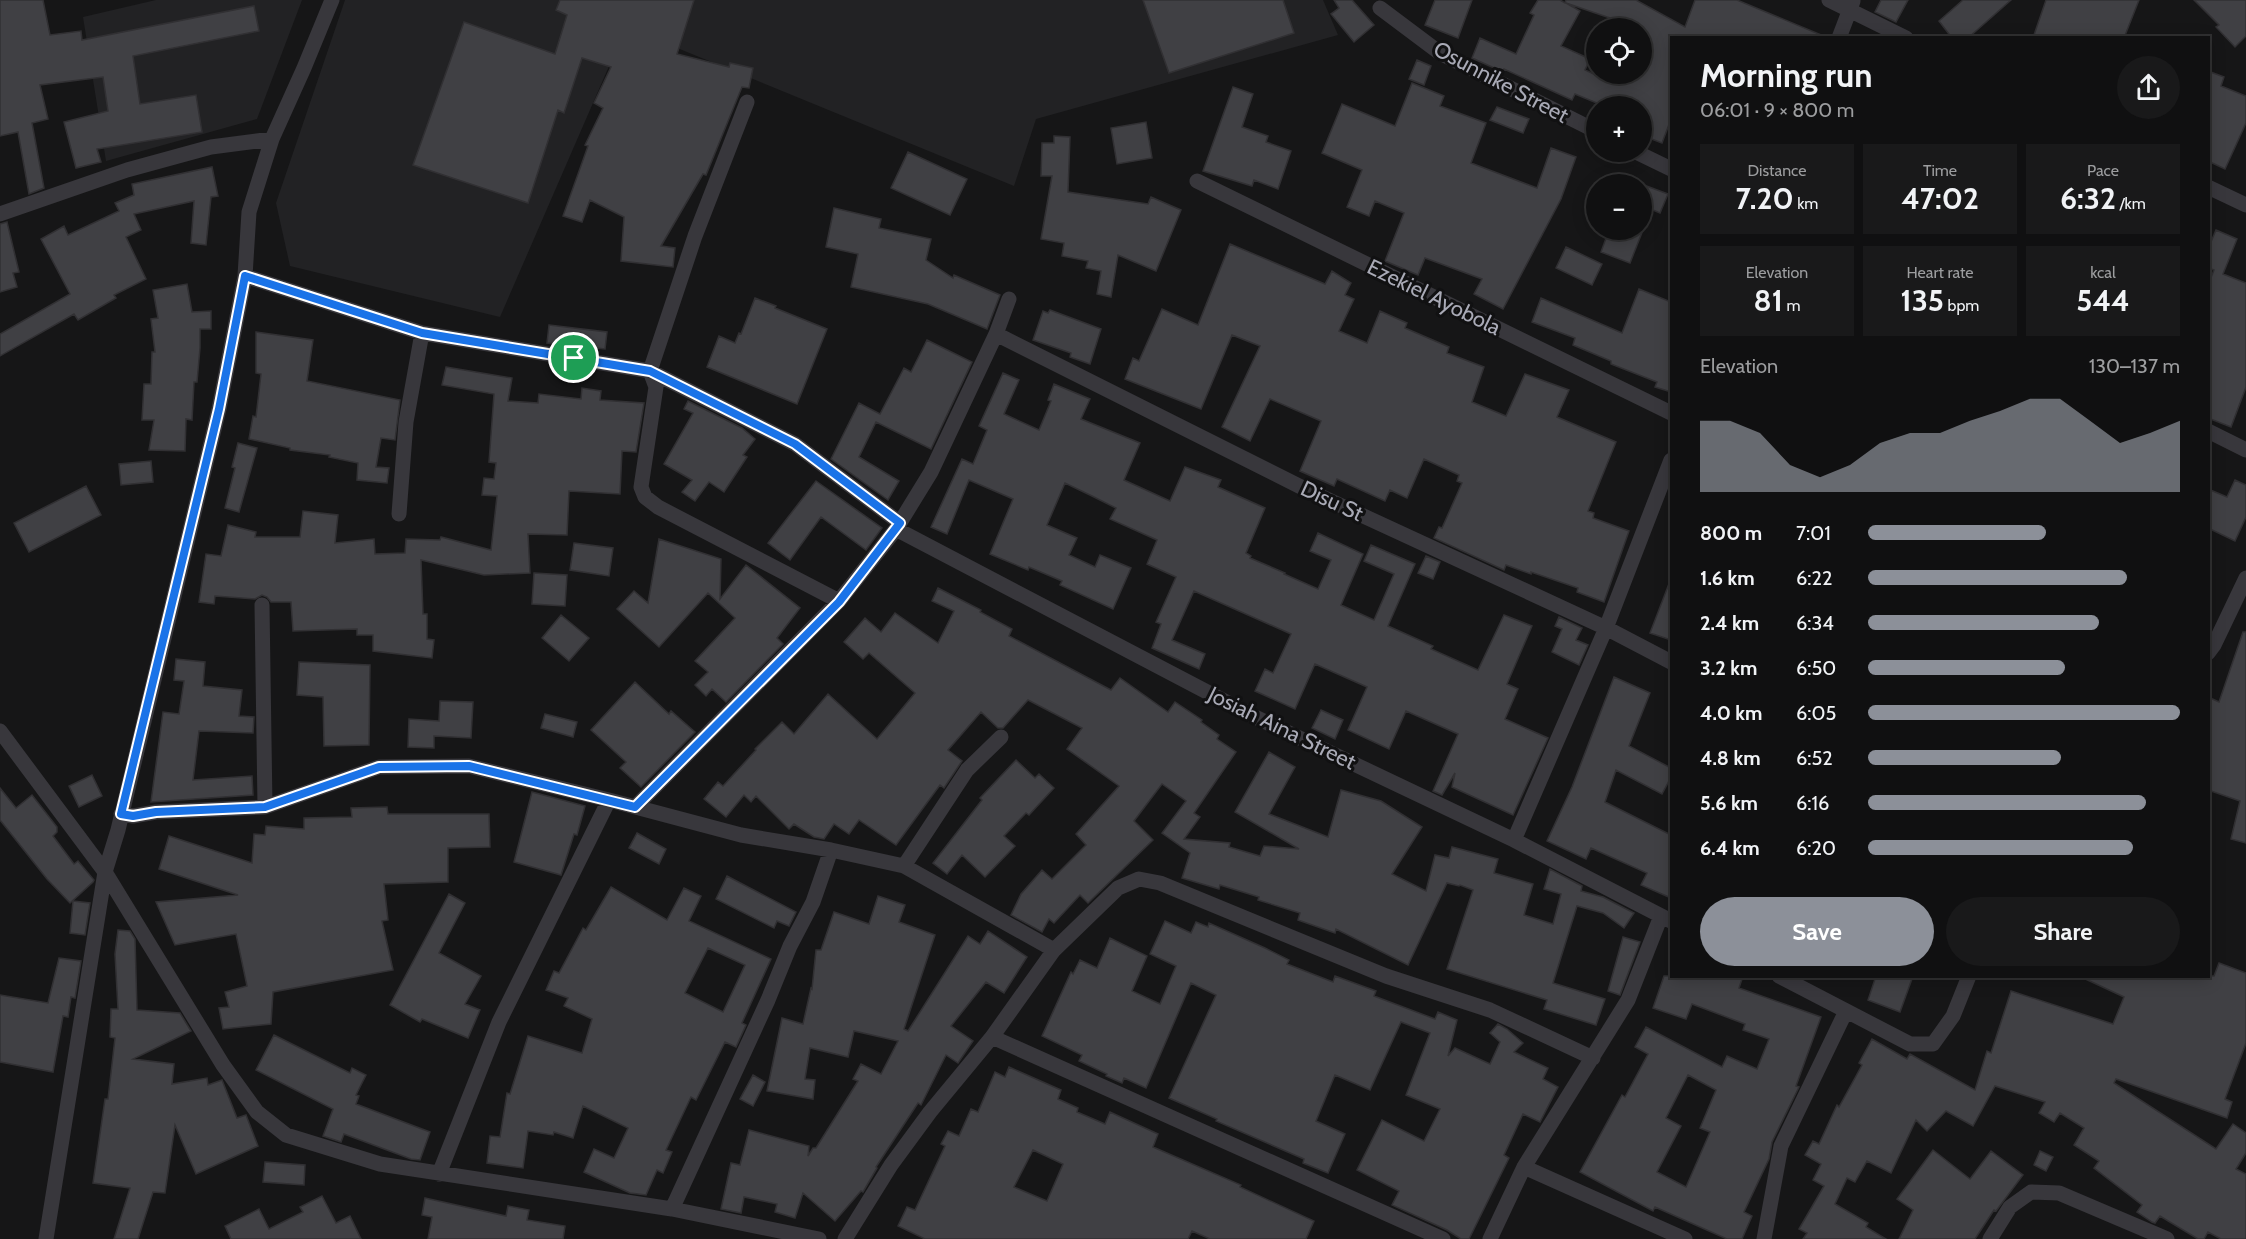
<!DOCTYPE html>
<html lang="en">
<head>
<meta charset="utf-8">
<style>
	:root { --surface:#101011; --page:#19191a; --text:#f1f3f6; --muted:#9c9d9f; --line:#303031; --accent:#8c9099 }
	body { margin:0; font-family:Cabin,sans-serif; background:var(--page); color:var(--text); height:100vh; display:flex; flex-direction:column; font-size:22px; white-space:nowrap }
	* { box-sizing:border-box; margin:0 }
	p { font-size:20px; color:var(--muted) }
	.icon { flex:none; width:33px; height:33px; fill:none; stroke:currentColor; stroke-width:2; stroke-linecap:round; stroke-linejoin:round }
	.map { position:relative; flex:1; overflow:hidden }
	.sheet { position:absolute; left:1670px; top:36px; width:540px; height:942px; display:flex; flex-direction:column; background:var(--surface); border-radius:0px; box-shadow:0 3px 15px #0003,0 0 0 2px var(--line) }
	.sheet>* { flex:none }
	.tools { position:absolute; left:1586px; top:18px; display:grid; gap:12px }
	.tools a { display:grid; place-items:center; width:66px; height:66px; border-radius:50%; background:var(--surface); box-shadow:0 3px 15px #0003,0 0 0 2px var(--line); font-size:30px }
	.pin { position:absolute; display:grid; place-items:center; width:51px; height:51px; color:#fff; margin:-26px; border:3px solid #fff; border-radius:50%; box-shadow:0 2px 6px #0007 }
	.round { display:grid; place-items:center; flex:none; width:63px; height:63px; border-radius:32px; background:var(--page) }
	.summary { display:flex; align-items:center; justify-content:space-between; height:102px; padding:0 30px }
	h1 { font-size:33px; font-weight:700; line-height:45px }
	.metrics { display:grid; grid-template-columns:repeat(3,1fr); gap:9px; height:102px; padding:6px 30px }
	.metrics div { display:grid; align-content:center; border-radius:0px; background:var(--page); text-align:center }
	.metrics b { font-size:30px; font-weight:700 }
	.metrics small { font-size:16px; font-weight:400 }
	.metrics p { font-size:16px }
	.chart { height:168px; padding:12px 30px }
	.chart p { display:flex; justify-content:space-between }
	.chart svg { width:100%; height:108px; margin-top:6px; fill:var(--accent); opacity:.7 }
	.primary-button { display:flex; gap:12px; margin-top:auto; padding:12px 30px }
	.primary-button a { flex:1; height:69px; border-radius:36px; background:var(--accent); color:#fff; font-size:24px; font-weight:700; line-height:69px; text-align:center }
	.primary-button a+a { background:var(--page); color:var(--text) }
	ul { padding:0 30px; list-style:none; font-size:20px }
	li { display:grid; grid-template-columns:96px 72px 1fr; align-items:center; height:45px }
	li i { height:15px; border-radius:8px; background:var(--accent) }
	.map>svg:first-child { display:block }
	.built { fill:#222224 }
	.building { fill:#404044; stroke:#313033; stroke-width:1.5; fill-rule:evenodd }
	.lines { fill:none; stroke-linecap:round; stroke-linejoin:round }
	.minor { stroke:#38373c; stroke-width:15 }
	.route-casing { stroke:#fff; stroke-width:12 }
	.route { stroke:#1a73e8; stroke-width:8 }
	.labels { text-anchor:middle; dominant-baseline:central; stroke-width:6; stroke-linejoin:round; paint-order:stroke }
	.street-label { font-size:22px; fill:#a9aab6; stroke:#111112 }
</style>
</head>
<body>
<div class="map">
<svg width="2246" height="1239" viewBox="0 0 2246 1239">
	<rect width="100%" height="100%" fill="#161617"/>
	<path class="built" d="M156 0H302L257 119 106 161 83 17Z
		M345 0H1323L1338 35 1036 119 1014 186 626 27 500 317 290 266 276 203Z"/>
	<path class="building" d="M0 0H43L50 35 81 31 82 40 254 6 259 31 133 56 140 104 196 95 202 132 97 149 101 162 76 168 64 122 108 111 103 77 40 85 48 119 32 123 44 188 29 194 18 132 0 136Z
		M560 0H694L677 54 729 67 730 63 753 68 749 88 742 87 706 175 703 174 661 246 675 248 673 267 621 261 624 217 590 200 582 222 563 216 588 146 585 145 603 108 594 103 611 67 582 58 564 113 558 110 528 203 413 165 464 22 555 54 567 15 556 10Z
		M1143 0H1283L1294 33 1169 73Z
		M1334 0H1352L1374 25 1354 42 1331 14 1339 8Z
		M1435 0H1472L1458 38 1425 25Z
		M1538 0H1560L1565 3 1566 0H1636L1685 27 1695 0H1737L1826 37 1671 38V119L1662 143 1641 135V106H1604L1575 94 1572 100 1504 69 1503 72 1472 58 1480 38 1516 54 1534 15 1530 13ZM1566 3 1610 18 1609 21 1630 28H1641V74H1614L1611 82 1585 70 1590 59 1561 46 1580 11Z
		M1881 0H1908L1896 22 1875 12Z
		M1963 0H2011L1968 38H1952L1939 21Z
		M2046 0H2139L2124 38H2033Z
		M2194 0H2246V36L2235 47 2216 27 2219 25Z
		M1417 60 1431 66 1424 85 1409 79Z
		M2208 71 2224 77 2221 86 2246 96V123L2225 169 2208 161Z
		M1412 83 1444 96 1440 106 1486 123 1471 163 1537 188 1551 148 1576 157 1561 199 1503 309 1474 294 1482 279 1425 258 1418 275 1385 261 1404 213 1375 201 1369 216 1347 207 1362 170 1322 153 1342 104 1395 126Z
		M1233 87 1253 94 1242 127 1268 136 1266 142 1291 151 1278 189 1254 180 1252 186 1203 171Z
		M1497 107 1529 119 1523 133 1490 120Z
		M1146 122 1152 158 1117 164 1111 128Z
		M1054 136 1070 137 1068 192 1148 204 1151 197 1181 210 1156 271 1118 255 1111 297 1097 294 1101 271 1086 268 1088 261 1062 256 1064 243 1041 239 1052 176H1041L1042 143H1054Z
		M908 152 967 179 950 215 891 188Z
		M212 167 218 196 211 197 206 245 191 243 194 201 134 214 141 230 126 237 146 279 114 295 116 298 78 320 74 314 0 356V334L70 294 41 239 64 226 68 235 119 211 115 203 134 195 132 184Z
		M1641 184 1668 194 1660 213 1641 205Z
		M834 208 881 219 879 228 931 239 926 260 953 278 954 275 1000 295 987 329 928 304 851 287 858 254 826 247Z
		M7 222 19 272 13 273 17 287 0 292V224Z
		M1609 230H1643L1630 263 1601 252Z
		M2216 230 2237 239 2223 274 2246 283V387L2231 427 2208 418V285L2214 270 2208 268V249Z
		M1230 244 1325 284 1332 271 1351 283 1345 295 1354 299 1339 331 1367 343 1380 311 1407 323 1405 328 1449 347 1447 353 1484 367 1472 402 1506 416 1525 374 1569 390 1557 417 1616 442 1588 511 1594 513 1593 518 1629 531 1604 602 1577 592 1578 588 1531 572V574L1506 565 1504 570 1434 538 1439 527 1442 528 1462 483 1457 481 1459 475 1424 459 1407 498 1390 490 1385 501 1337 479 1334 486 1300 471 1321 421 1270 399 1250 441 1222 427 1260 346 1232 335 1201 409 1125 379 1133 358 1139 361 1162 309 1198 325Z
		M1566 247 1602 264 1592 285 1556 268Z
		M187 284 192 312 211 311V329H200V348L197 382H194L192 420 186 419 185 451 149 450 154 420H142L144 384H151L152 352H155L151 319 158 318 153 290Z
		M1639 289 1671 302V392L1655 387 1657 382 1611 364V361L1573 345 1575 338 1532 322 1541 298 1622 333Z
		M755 298 776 306 775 308 827 329 797 404 707 367 719 336 735 343 739 333 741 334Z
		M1050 310 1101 329 1090 364 1070 357 1071 353 1033 340 1043 311 1048 313Z
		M549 325 607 332 605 349 547 343Z
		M256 332 313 340 307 381 400 400 395 440 381 438 376 467 389 468 387 483 357 480 358 463 329 457 330 455 290 450V448L249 439 253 416 256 417 261 374 256 373Z
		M927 340 972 362 931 449 876 422 859 457 899 481 888 500 831 459 859 403 880 414 904 368 911 372Z
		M446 367 512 378 508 401 538 403 539 394 581 399 582 388 601 391 600 400 644 403 636 452 622 451 620 494 569 491 567 535 528 534 530 573 484 575 421 560 423 614H427V639L434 640 432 658 373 651V635H357V629L293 631 291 602H271L267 597 262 595 255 599 215 596 214 604 199 602 206 554 221 556 228 525 256 532 255 537H300L303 511 338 515 335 543 374 539 375 554 405 553 406 539 440 540 441 537 491 550 497 496 482 495 484 478 494 479 496 463 489 462 494 394 442 385Z
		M1003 373 1019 380 1004 414 1039 430 1051 401 1048 400 1054 384 1090 399 1081 419 1140 443 1124 480 1170 501 1185 467 1221 480 1218 487 1265 508 1246 553 1251 556 1250 558 1285 573 1284 574 1318 589 1331 560 1310 551 1318 533 1363 554 1341 605 1374 620 1394 574 1364 561 1371 545 1415 564 1388 626 1433 646 1431 649 1478 670 1504 615 1532 626 1507 684 1518 689 1505 719 1548 738 1513 815 1452 787 1455 773 1442 795 1433 791 1458 734 1406 711 1389 749 1348 730 1367 687 1315 664 1295 709 1255 691 1265 669 1273 673 1291 634 1194 591 1172 640 1205 654 1199 669 1152 648 1161 624 1156 622 1176 577 1147 564 1157 540 1110 519 1116 508 1092 496 1065 483 1047 525 1077 538 1069 555 1095 567 1100 555 1131 568 1113 609 1060 585 1062 581 1029 567 1028 570 990 554 1013 499 969 480 947 534 931 527 962 459 973 464 987 430 979 426Z
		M688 401 742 428 755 439 743 455 747 457 724 492 709 482 695 501 682 492 692 480 664 464 693 413 684 409Z
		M238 443 257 448 239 512 225 508 235 468 232 467Z
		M151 461 153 482 121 485 119 464Z
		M2235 480 2246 485V517L2235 541 2208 528V489L2227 497Z
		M816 481 882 528 866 550 821 517 790 560 768 543Z
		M86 486 101 515 29 552 14 523Z
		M659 539 721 559 720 599 746 565 800 608 777 638 783 644 726 702 712 689 706 696 695 685 708 672 695 661 735 618 708 593 659 647 617 609 634 591 648 603Z
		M574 543 613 548 609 576 570 570Z
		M1426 556 1440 562 1433 579 1418 573Z
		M534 573 567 575 565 606 532 604Z
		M1670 581 1671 582V640L1650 633Z
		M938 588 981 610 980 612 1012 629 1009 636 1111 690 1120 678 1168 712 1175 702 1202 720 1201 722 1219 735 1217 739 1236 752 1194 813 1200 817 1184 839 1230 843 1229 847 1260 856 1264 846 1299 849 1235 812 1269 752 1295 767 1269 814 1328 837 1341 790 1381 801 1422 827 1392 874 1426 891 1435 855 1449 858 1452 847 1498 859 1494 873 1533 884 1524 915 1553 924 1561 894 1544 889 1550 869 1582 886 1581 891 1603 897 1634 913 1624 928 1603 913 1577 906 1553 983 1605 999 1596 1025 1544 1009 1547 1000 1447 969 1473 890 1460 885 1459 886 1447 883 1408 965 1336 929 1335 933 1298 920 1300 913 1258 900 1259 897 1220 885 1219 889 1182 878 1190 853 1162 833 1186 801 1162 784 1134 821 1153 840 1088 903 1080 895 1054 923 1049 919 1042 932 1011 915 1021 894 1042 870 1052 879 1086 845 1076 834 1119 786 1067 749 1082 728 1028 700 1003 728H998L981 712 948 750 962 761 944 788 940 785 896 845 859 820 849 834 834 824 824 839 814 837 794 824 789 829 756 796 751 802 744 795 726 817 704 799 718 782 723 786 756 750 755 749 782 722 794 734 828 694 877 739 915 693 869 653 863 659 844 642 865 618 881 632 895 613 938 643 954 611 932 601Z
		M561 615 589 638 569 661 542 638Z
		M1559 617 1582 628 1576 640 1588 645 1579 665 1552 652 1562 629 1555 626Z
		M2243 632H2246V843L2231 839 2240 801 2208 790V697L2219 702Z
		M176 659 205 662 203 686 242 690 239 716 254 717 253 733 199 731 193 780 252 776 253 795 151 802 163 712 179 714 184 681 174 680Z
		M299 662 370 665 369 745 324 746 323 697 297 695Z
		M1614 677 1650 693 1629 746 1671 768V777L1662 794 1616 770 1605 802 1671 835V898L1641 885 1647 873 1591 848 1586 859 1547 841 1572 787Z
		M635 682 669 714 671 711 695 732 641 787 620 768 626 762 591 730Z
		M440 701 473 702 471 738 434 736V748L408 747 409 719 439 721Z
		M1321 710 1343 720 1335 739 1312 728Z
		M545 714 577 722 573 737 541 728Z
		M1016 760 1035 778 1039 774 1054 788 1029 815 1026 813 1004 836 1015 846 985 877 962 855 947 874 933 863 982 800 980 798Z
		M92 775 102 796 79 807 69 786Z
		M0 788 16 808 32 795 57 827V832L53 836 74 864 78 861 94 880 93 882 70 903 47 879 0 820Z
		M532 792 585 806 577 835 574 834 561 875 514 862Z
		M387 807 388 814H489L490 847 448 848V882L384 884 388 920 382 921 393 970 273 992 271 1024 223 1029 219 1008 229 1007 225 992 247 986 236 934 175 945 156 902 238 895 159 869 169 836 252 863 254 834 265 835 266 826 304 829V818L352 817 351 808Z
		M637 833 666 849 659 864 629 848Z
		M727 876 796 912 789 926 777 921 774 928 716 899Z
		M611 887 667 920 684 888 701 896 689 921 771 959 742 1023 746 1025 736 1047 725 1042 696 1100 691 1097 666 1150 672 1152 663 1173 657 1170 646 1195 630 1193 584 1172 594 1149 614 1158 628 1128 583 1106 573 1138 554 1132 553 1135 528 1131 523 1168 487 1163 490 1136 500 1137 507 1093 510 1094 528 1036 582 1053 592 1019 564 1006 568 998 546 990 554 971 559 973 583 928 586 930ZM708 948 745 965 723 1012 685 993Z
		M449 894 465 903 439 953 481 976 465 1004 480 1010 468 1038 422 1019 420 1022 390 1005Z
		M878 896 905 905 899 922 935 935 904 1029 908 1031 968 936 980 944 988 931 1027 957 1004 993 986 982 951 1026 973 1041 958 1063 946 1055 921 1105 918 1103 876 1167 877 1168 863 1192 861 1191 835 1221 803 1193 795 1218 775 1212 777 1204 744 1197 741 1213 721 1209 731 1163 740 1165 749 1130 809 1146 808 1156 813 1148H816L858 1081 853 1079 861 1064 881 1074 898 1041 854 1031 848 1057 810 1048 805 1079 815 1080 813 1099 767 1091 782 1018 803 1024 811 988 812 989 816 950H821L834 912 869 924Z
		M73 901 90 903 85 935 70 933Z
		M1165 921 1191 933 1196 922 1208 927 1209 923 1265 948 1289 960 1287 964 1333 982 1335 976 1376 991 1374 996 1435 1019 1438 1012 1457 1020 1448 1056 1455 1048 1490 1064 1500 1042 1490 1033 1498 1024 1507 1029 1523 1043 1514 1052 1548 1068 1543 1079 1558 1087 1540 1122 1523 1114 1504 1155 1509 1158 1469 1239H1461L1447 1230 1392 1205 1399 1191 1357 1170 1382 1120 1424 1141 1440 1109 1406 1095 1430 1033 1401 1022 1370 1090 1335 1075 1316 1121 1345 1134 1328 1173 1303 1163 1304 1159 1216 1121 1217 1119 1169 1098 1216 995 1191 983 1146 1088 1124 1078 1122 1083 1106 1076 1107 1074 1079 1061 1082 1055 1042 1036 1071 972 1073 974 1080 960 1097 968 1110 938 1147 956 1132 991 1160 1004 1176 966 1150 954Z
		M118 930 130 931 135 939 137 1010 180 1013 191 1031 133 1059 174 1064 172 1084 207 1078 208 1085 222 1080 237 1118 246 1115 258 1146 196 1174 175 1125 165 1193 153 1192 138 1239H114L130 1188 93 1183 105 1099H108L115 1038 110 1037 111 1009H118L115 954Z
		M1623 937 1640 942 1620 995 1608 991Z
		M59 958 81 961 75 998 71 997 68 1017 63 1016 53 1072 0 1062V995L48 1003Z
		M2219 963 2246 973V1043L2225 1099 2232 1102 2227 1118 2116 1079 2114 1083 2216 1149 2233 1124 2246 1133V1153L2236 1169 2246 1174V1239H2221L2208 1232 2204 1239H2198L2160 1216 2155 1223 2152 1222 2137 1212 2142 1205 2094 1168 2099 1161 2074 1145 2084 1128 2060 1113 2054 1122 2039 1113 2045 1102 1995 1086 1973 1126 1946 1111 1927 1131 1916 1120 1891 1173 1867 1161 1855 1182 1847 1178 1835 1204 1868 1223 1866 1227 1886 1239H1803L1807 1233 1799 1229 1824 1186 1813 1180 1821 1164 1805 1155 1813 1141 1819 1144 1837 1105 1839 1107 1862 1065 1859 1063 1872 1039 1907 1059 1910 1054 1975 1090 1987 1051 1991 1053 2011 991 2113 1024 2124 997 2079 976H2214Z
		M1664 976H1743L1739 988 1821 1017 1796 1086 1799 1087 1772 1142 1769 1159 1744 1212 1752 1216 1742 1239H1727L1655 1207 1653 1211 1580 1172 1622 1095 1625 1097 1648 1054 1635 1047 1646 1027 1722 1067 1727 1056 1757 1069 1769 1039 1743 1030 1745 1024 1692 1004 1686 1019 1653 1008ZM1688 1075 1716 1090 1700 1128 1710 1132 1686 1187 1657 1172 1681 1126 1666 1118Z
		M1876 976H1913L1900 1012 1868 1000Z
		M274 1035 350 1073 352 1068 366 1075 356 1095 359 1096 356 1104 430 1132 420 1160 411 1159 344 1134 341 1142 323 1136 333 1109 256 1070Z
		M1009 1067 1061 1090 1058 1099 1078 1108 1077 1112 1105 1124 1110 1112 1158 1134 1153 1147 1241 1185 1240 1187 1314 1221 1306 1239H1210L1192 1231 1188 1239H925L898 1226 907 1207 915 1210 945 1146 941 1144 948 1131 959 1136 971 1109 978 1112 995 1072 1005 1077ZM1033 1150 1063 1164 1047 1201 1014 1187Z
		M753 1075 765 1082 753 1106 740 1099Z
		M1933 1150 1970 1179 1991 1151 2023 1175 1996 1211 1994 1210 1975 1239H1899L1913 1210 1897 1199Z
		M2040 1151 2053 1157 2046 1171 2034 1165Z
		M265 1162 305 1165 304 1185 263 1182Z
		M322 1196 336 1223 350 1216 361 1239H231L225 1226 259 1209 269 1229 303 1212 300 1207Z
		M425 1198 506 1216 508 1206 529 1210 527 1220 565 1226 563 1239H428L432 1217 422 1215Z"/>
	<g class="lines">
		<path class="minor" d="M1829 0 1906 38
			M1380 8 1440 53 1596 131
			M1839 38 1853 1
			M747 102 695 236 650 371 656 387 641 487 645 497 658 507 839 601
			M1636 152 1671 169
			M1197 181 1671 413
			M2208 187 2246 205
			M0 214 127 170 211 147 272 139
			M245 276 422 333 650 371 795 444 900 523
			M996 334 1305 489 1606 628 1671 662
			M2208 431 2246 450
			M399 514 406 422 422 333
			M896 529 1251 715 1514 840 1671 921
			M262 605 265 807
			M2208 653 2214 645 2246 578
			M0 731 105 872 223 1065 257 1112 286 1135 380 1164 672 1209 819 1239
			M635 807 839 601 896 529 931 472 996 334 1009 299
			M121 814 133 816 156 812 265 807 379 767 469 766 609 800 741 835 831 850 904 866 1054 950
			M1514 840 1606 628 1671 460
			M904 866 967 770 1001 737
			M1779 976 1910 1044H1933L1953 1016 1969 976
			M992 1037 1443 1239
			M1524 1167 1685 1239
			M439 1174 499 1022 609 800
			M672 1209 768 1000 790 946 813 902 831 850
			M46 1239 105 872 118 830 219 409 245 276 249 212 272 139 304 68 332 0
			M845 1239 891 1165 930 1112 992 1037 1054 950 1118 888 1139 879 1160 883 1386 976 1490 1010 1593 1058
			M1490 1239 1524 1167 1628 1000 1661 916
			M1764 1239 1781 1146 1846 1011
			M1990 1239 2010 1207 2031 1192 2059 1193 2167 1239"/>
	</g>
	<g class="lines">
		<defs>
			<path id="route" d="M245 276 422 333 650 371 795 444 900 523 839 602 635 807 469 766 379 767 265 807 156 812 133 816 121 814 219 409Z"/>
		</defs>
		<use href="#route" class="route-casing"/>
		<use href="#route" class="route"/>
	</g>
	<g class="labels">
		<g class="street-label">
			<text transform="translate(1501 82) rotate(28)">Osunnike Street</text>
			<text transform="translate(1434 297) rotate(26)">Ezekiel Ayobola</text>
			<text transform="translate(1332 501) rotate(25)">Disu St</text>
			<text transform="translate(1282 728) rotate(26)">Josiah Aina Street</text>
		</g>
	</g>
</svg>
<div class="tools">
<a><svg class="icon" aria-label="locate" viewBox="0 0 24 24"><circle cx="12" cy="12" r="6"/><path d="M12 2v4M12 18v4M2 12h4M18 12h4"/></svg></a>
<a>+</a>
<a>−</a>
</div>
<div class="pin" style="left:574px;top:358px;background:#1e9e55"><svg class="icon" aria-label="arrive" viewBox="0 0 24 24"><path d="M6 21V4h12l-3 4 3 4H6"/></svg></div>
<section class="sheet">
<div class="summary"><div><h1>Morning run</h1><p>06:01 · 9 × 800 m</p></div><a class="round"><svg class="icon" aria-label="share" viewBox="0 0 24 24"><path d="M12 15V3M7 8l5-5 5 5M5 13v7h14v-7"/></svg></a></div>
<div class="metrics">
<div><p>Distance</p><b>7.20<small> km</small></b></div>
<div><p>Time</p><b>47:02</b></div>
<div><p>Pace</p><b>6:32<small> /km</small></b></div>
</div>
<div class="metrics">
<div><p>Elevation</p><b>81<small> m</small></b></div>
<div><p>Heart rate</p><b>135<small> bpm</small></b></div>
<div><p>kcal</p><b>544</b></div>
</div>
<div class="chart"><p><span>Elevation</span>130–137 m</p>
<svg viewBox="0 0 160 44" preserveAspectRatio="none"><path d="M0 44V15L10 15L20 20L30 33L40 38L50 33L60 24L70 20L80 20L90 15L100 11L110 6L120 6L130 15L140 24L150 20L160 15V44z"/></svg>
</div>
<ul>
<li><b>800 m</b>7:01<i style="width:57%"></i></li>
<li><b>1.6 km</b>6:22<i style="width:83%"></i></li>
<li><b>2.4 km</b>6:34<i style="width:74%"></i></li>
<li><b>3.2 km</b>6:50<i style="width:63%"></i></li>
<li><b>4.0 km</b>6:05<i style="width:100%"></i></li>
<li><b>4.8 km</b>6:52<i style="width:62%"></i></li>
<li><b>5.6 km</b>6:16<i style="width:89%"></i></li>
<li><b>6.4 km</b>6:20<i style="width:85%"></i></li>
</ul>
<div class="primary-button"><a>Save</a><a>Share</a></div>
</section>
</div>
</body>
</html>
